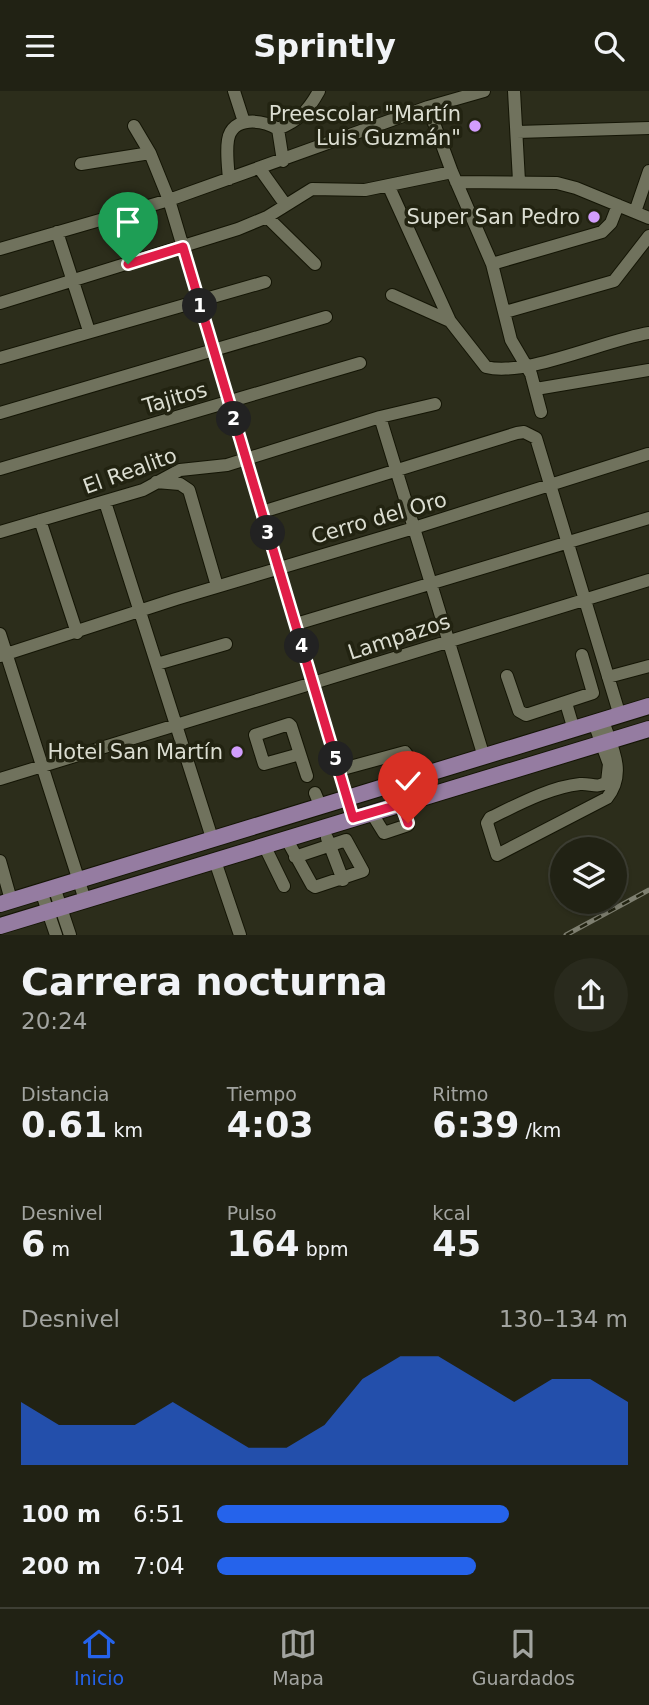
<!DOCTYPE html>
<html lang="es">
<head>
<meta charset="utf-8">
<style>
	:root { --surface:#212214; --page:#292a1d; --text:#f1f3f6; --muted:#a2a4a0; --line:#3e3f34; --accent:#2563eb }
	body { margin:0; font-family:"DejaVu Sans",sans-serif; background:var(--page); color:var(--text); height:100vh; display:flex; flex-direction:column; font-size:26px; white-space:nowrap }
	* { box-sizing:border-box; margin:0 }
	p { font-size:23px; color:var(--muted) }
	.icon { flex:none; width:38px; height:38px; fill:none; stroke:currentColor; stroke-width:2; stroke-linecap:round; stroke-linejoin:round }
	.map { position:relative; height:844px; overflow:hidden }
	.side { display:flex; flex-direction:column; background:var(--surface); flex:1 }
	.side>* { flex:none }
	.tools { position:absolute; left:550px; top:746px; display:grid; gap:14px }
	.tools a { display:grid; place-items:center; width:77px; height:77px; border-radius:50%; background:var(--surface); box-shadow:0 2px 5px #0004,0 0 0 2px var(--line); font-size:35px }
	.pin { position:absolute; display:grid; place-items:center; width:60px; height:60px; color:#fff; margin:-72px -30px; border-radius:50% 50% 50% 0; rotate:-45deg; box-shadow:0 0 7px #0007 }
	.pin .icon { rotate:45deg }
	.km { position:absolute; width:35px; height:35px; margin:-18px; border-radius:50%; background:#222; color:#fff; font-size:19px; line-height:35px; text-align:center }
	.round { display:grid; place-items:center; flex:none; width:74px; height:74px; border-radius:37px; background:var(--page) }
	.head { display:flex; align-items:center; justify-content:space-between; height:119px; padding:0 21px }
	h1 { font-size:38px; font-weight:600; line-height:52px }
	.figures { display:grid; grid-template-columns:repeat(3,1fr); gap:10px; height:119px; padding:7px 21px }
	.figures div { display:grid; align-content:center }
	.figures b { font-size:35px; font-weight:600 }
	.figures small { font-size:19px; font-weight:400 }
	.figures p { font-size:19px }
	.chart { height:196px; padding:14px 21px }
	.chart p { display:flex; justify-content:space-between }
	.chart svg { width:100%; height:126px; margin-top:7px; fill:var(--accent); opacity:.7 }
	ul { padding:0 21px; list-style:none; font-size:23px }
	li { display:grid; grid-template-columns:112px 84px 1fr; align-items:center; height:52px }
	li i { height:18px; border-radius:9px; background:var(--accent) }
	header { display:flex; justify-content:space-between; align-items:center; height:91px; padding:0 21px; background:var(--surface); font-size:32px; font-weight:600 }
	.tabs { display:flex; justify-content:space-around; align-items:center; height:98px; border-top:2px solid var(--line); background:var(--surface); font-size:19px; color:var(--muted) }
	.tabs a { display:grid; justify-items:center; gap:4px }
	.tabs .selected { color:var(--accent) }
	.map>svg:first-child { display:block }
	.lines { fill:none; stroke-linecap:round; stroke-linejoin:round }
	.minor-casing { stroke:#141505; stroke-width:14 }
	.major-casing { stroke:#141505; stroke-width:18 }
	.minor { stroke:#70725d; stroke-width:12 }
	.major { stroke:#957ca1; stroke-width:16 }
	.rail-casing { stroke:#7e7f70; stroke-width:5 }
	.rail { stroke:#222311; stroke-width:2.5; stroke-dasharray:8; stroke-linecap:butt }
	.route-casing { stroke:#fff; stroke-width:14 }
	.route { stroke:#e11d48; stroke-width:9 }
	.poi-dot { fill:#d29dfd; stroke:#222311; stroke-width:2.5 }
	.labels { text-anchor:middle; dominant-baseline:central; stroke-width:7; stroke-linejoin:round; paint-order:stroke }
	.poi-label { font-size:21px; fill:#dbddd1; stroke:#222311; text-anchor:end }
	.street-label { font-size:21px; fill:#dbddd1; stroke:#222311 }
</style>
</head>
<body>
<header><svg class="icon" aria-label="menu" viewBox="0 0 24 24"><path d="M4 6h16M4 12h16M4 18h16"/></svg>Sprintly<svg class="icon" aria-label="search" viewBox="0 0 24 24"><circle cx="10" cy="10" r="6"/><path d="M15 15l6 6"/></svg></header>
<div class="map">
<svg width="649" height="844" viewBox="0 0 649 844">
	<rect width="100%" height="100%" fill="#2c2d1b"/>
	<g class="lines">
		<defs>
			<path id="minor" d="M234 0 244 31
				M514 0 519 90
				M428 16 452 81 492 173 511 249 531 283 541 321
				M134 35 150 62 169 109 353 727
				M278 38C299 29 308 20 319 0
				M517 41 649 37
				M81 73 150 62
				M260 78 285 113
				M229 88C228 76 226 61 228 49 232 24 263 29 278 38L283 70
				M456 91 557 92 576 97 649 127
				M389 96 450 230 486 276C526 286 605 249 649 242
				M635 121 649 80
				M267 126 315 173
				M57 141 89 240
				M0 158 169 109 428 16 484 0
				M492 173 602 141 611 132 618 114
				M392 204 450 230
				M0 212 238 138 267 126 312 98 365 99 452 81
				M505 221 614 190 649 145
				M0 267 265 191
				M536 298 649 279
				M0 322 326 226
				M380 326 484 666
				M0 378 360 272
				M156 391 180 393 189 399 217 495
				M105 411 212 747
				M262 421 517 342 524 341 536 347 620 625
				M40 429 77 542
				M0 441 143 399 180 379 227 374 380 326 435 313
				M296 533 649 427
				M0 543 85 809
				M0 565 176 508 414 437 648 363
				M157 573 226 553
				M507 585 519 620 526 624 593 602 582 564
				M608 586 649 575
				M566 612 574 639
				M594 632 609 673 607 691C597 698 591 692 580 693 550 696 517 714 490 727L487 732 497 764 607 707C627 682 612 657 603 630
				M300 663 264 673 255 644 289 633 291 635 307 685
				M339 679 405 661 422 684
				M0 688 649 489
				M315 702 320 714
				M371 721 384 742 408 734 401 713
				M286 747 312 794 315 796 363 780 346 749 295 766
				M327 747 343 789
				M264 754 284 795
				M0 770 11 809
				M215 770 240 844
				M54 796 70 844
				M41 800 56 844"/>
			<path id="major" d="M0 813 649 615
				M0 835 649 638"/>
		</defs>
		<use href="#minor" class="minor-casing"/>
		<use href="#major" class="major-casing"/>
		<use href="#minor" class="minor"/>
		<use href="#major" class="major"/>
		<defs>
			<path id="rail" d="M566 844 649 799"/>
		</defs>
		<use href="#rail" class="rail-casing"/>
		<use href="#rail" class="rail"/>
	</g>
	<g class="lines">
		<defs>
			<path id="route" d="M128 173 183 156 353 727 401 713 408 732"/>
		</defs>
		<use href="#route" class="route-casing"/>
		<use href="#route" class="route"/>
	</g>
	<g class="poi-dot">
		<circle cx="475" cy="35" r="7"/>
		<circle cx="594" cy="126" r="7"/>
		<circle cx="237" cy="661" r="7"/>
	</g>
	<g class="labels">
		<g class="poi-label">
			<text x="461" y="23">Preescolar "Martín<tspan x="461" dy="24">Luis Guzmán"</tspan></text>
			<text x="580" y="126">Super San Pedro</text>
			<text x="223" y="661">Hotel San Martín</text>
		</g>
		<g class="street-label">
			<text transform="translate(175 307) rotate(-16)">Tajitos</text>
			<text transform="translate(130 380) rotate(-20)">El Realito</text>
			<text transform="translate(379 427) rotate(-16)">Cerro del Oro</text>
			<text transform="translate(399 546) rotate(-18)">Lampazos</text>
		</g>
	</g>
</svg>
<div class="tools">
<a><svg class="icon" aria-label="layers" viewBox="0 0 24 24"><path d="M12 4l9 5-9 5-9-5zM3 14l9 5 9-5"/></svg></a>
</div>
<div class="pin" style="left:128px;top:173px;background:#1e9e55"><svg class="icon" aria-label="arrive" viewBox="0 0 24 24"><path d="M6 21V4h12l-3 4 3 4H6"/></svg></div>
<div class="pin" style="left:408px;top:732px;background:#d93025"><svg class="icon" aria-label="check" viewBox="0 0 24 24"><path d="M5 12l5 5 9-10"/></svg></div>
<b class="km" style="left:200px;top:215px">1</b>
<b class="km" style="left:234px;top:328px">2</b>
<b class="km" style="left:268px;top:442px">3</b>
<b class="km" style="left:302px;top:555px">4</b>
<b class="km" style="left:336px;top:668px">5</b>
</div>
<section class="side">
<div class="head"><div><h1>Carrera nocturna</h1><p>20:24</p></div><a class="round"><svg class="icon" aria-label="share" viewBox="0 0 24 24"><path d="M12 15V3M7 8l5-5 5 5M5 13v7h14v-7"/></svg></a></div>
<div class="figures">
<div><p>Distancia</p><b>0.61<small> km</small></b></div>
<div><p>Tiempo</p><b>4:03</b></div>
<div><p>Ritmo</p><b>6:39<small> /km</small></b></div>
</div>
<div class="figures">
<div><p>Desnivel</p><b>6<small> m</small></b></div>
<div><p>Pulso</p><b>164<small> bpm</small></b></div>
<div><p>kcal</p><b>45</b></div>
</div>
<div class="chart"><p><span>Desnivel</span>130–134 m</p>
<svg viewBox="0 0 160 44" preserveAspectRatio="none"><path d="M0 44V22L10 30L20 30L30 30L40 22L50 30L60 38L70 38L80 30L90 14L100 6L110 6L120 14L130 22L140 14L150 14L160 22V44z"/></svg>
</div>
<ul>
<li><b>100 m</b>6:51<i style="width:71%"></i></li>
<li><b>200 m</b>7:04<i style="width:63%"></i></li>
</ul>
</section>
<nav class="tabs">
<a class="selected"><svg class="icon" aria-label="home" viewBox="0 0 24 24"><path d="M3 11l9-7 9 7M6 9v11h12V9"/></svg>Inicio</a>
<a><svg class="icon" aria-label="map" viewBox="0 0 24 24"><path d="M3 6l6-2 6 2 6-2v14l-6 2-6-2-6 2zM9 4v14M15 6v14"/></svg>Mapa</a>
<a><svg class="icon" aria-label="saved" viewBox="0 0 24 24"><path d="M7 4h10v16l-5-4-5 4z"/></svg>Guardados</a>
</nav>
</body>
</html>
